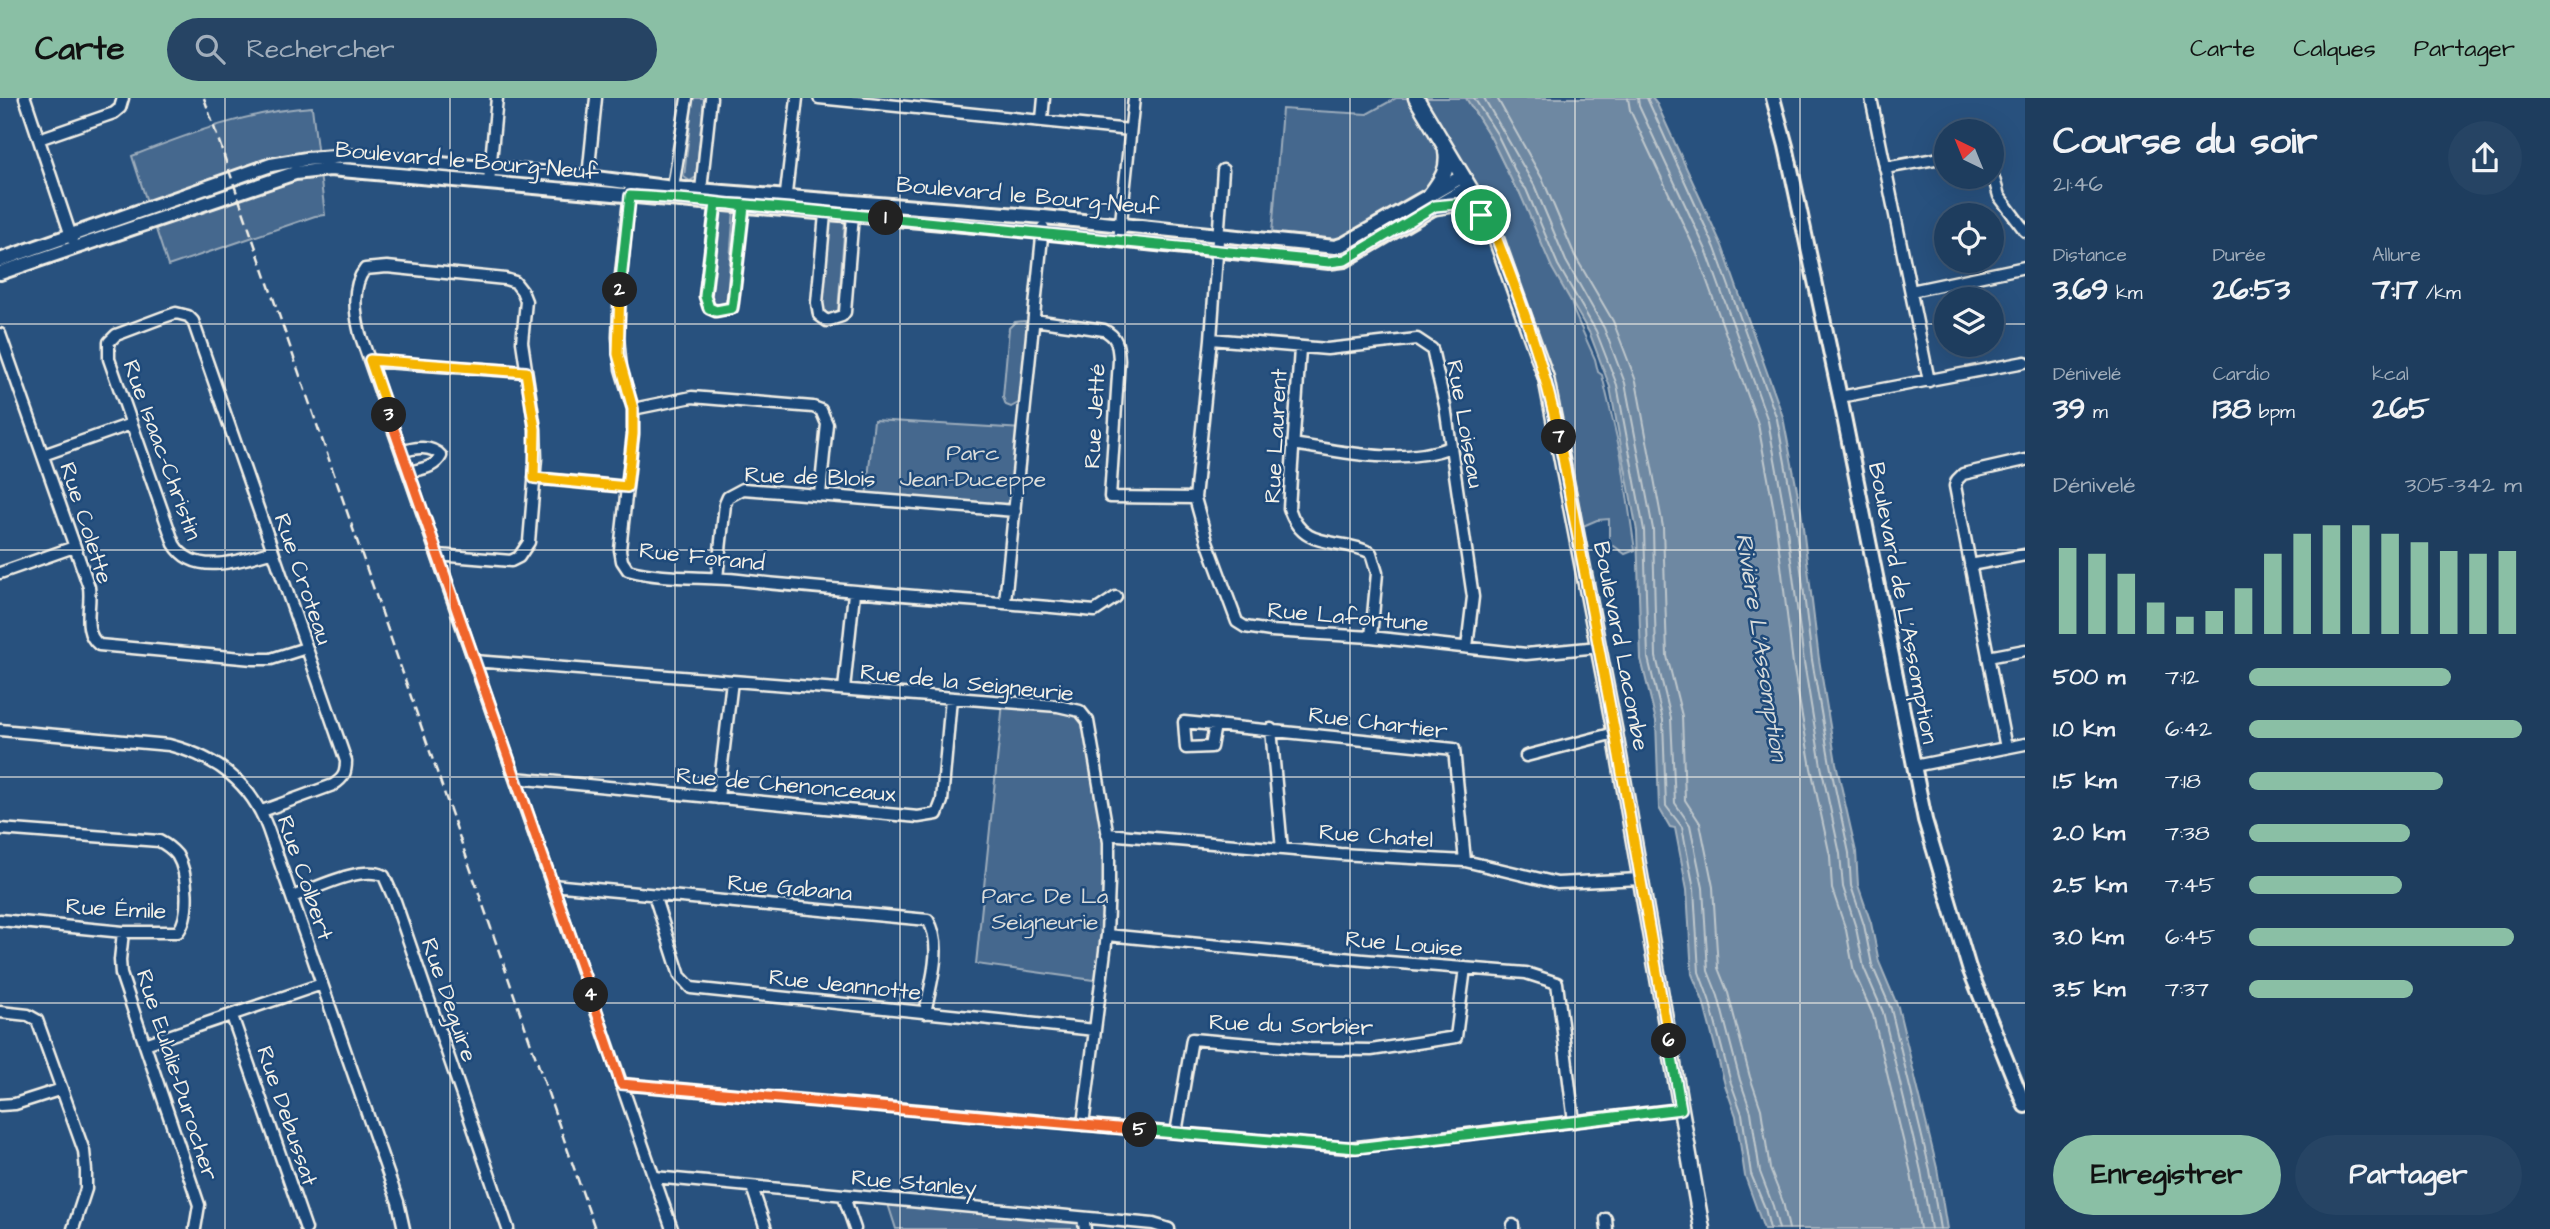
<!DOCTYPE html>
<html lang="fr">
<head>
<meta charset="utf-8">
<style>
	:root { --surface:#1e3d5e; --page:#264464; --text:#f1f3f6; --muted:#a1aebc; --line:#3c5673; --accent:#8abfa5 }
	body { margin:0; font-family:"Architects Daughter",sans-serif; background:var(--page); color:var(--text); height:100vh; display:flex; flex-direction:column; font-size:26px; white-space:nowrap }
	* { box-sizing:border-box; margin:0 }
	p { font-size:23px; color:var(--muted) }
	.icon { flex:none; width:38px; height:38px; fill:none; stroke:currentColor; stroke-width:2; stroke-linecap:round; stroke-linejoin:round }
	.map { position:relative; flex:1; overflow:hidden }
	.panel { display:flex; flex-direction:column; background:var(--surface); width:525px }
	.panel>* { flex:none }
	.needle { width:46px; rotate:317deg }
	.fabs { position:absolute; left:1934px; top:21px; display:grid; gap:14px }
	.fabs a { display:grid; place-items:center; width:70px; height:70px; border-radius:50%; background:var(--surface); box-shadow:0 7px 28px #0002,0 0 0 2px var(--line); font-size:35px }
	.pin { position:absolute; display:grid; place-items:center; width:60px; height:60px; color:#fff; margin:-30px; border:4px solid #fff; border-radius:50%; box-shadow:0 2px 7px #0007 }
	.km { position:absolute; width:35px; height:35px; margin:-18px; border-radius:50%; background:#222; color:#fff; font-size:19px; line-height:35px; text-align:center }
	.round { display:grid; place-items:center; flex:none; width:74px; height:74px; border-radius:37px; background:var(--page) }
	.head { display:flex; align-items:center; justify-content:space-between; height:119px; padding:0 28px }
	h1 { font-size:38px; font-weight:700; line-height:52px }
	.metrics { display:grid; grid-template-columns:repeat(3,1fr); gap:10px; height:119px; padding:7px 28px }
	.metrics div { display:grid; align-content:center }
	.metrics b { font-size:30px; font-weight:700 }
	.metrics small { font-size:19px; font-weight:400 }
	.metrics p { font-size:19px }
	.chart { height:196px; padding:14px 28px }
	.chart p { display:flex; justify-content:space-between }
	.chart svg { width:100%; height:126px; margin-top:7px; stroke:var(--accent); stroke-width:6 }
	.action { display:flex; gap:14px; margin-top:auto; padding:14px 28px }
	.action a { flex:1; height:80px; border-radius:42px; background:var(--accent); color:#111; font-size:28px; font-weight:700; line-height:80px; text-align:center }
	.action a+a { background:var(--page); color:var(--text) }
	ul { padding:0 28px; list-style:none; font-size:23px }
	li { display:grid; grid-template-columns:112px 84px 1fr; align-items:center; height:52px }
	li i { height:18px; border-radius:9px; background:var(--accent) }
	header { display:flex; align-items:center; gap:42px; box-sizing:border-box; height:98px; padding:0 35px; background:var(--accent); color:#111 }
	header strong { font-size:33px }
	nav { display:flex; gap:38px; margin-inline-start:auto; font-size:24px }
	.search { width:490px; height:63px; background:var(--page); display:flex; align-items:center; gap:18px; box-sizing:border-box; padding:0 24px; border-radius:38px; color:var(--muted); font-size:26px }
	main { display:flex; flex:1; min-height:0 }
	.map>svg:first-child { display:block }
	.green { fill:#45688e; stroke:#9cacbb; stroke-width:2 }
	.water { fill:#6e88a2; stroke:#a4b2be; stroke-width:2 }
	.lines { fill:none; stroke-linecap:round; stroke-linejoin:round }
	.shore { stroke:#bec7cc; stroke-width:2 }
	.minor-casing { stroke:#f4f1e8; stroke-width:15 }
	.tertiary-casing { stroke:#f4f1e8; stroke-width:18 }
	.secondary-casing { stroke:#f4f1e8; stroke-width:19 }
	.minor { stroke:#1f4a7a; stroke-width:10 }
	.tertiary { stroke:#1f4a7a; stroke-width:12 }
	.secondary { stroke:#1f4a7a; stroke-width:14 }
	.rail { stroke:#f4f1e8; stroke-width:2.5; stroke-dasharray:10 5; stroke-linecap:butt }
	.split-1-casing { stroke:#fff; stroke-width:14 }
	.split-2-casing { stroke:#fff; stroke-width:14 }
	.split-3-casing { stroke:#fff; stroke-width:14 }
	.split-4-casing { stroke:#fff; stroke-width:14 }
	.split-5-casing { stroke:#fff; stroke-width:14 }
	.split-6-casing { stroke:#fff; stroke-width:14 }
	.split-7-casing { stroke:#fff; stroke-width:14 }
	.split-8-casing { stroke:#fff; stroke-width:14 }
	.split-1 { stroke:#22a559; stroke-width:9 }
	.split-2 { stroke:#22a559; stroke-width:9 }
	.split-3 { stroke:#f5b400; stroke-width:9 }
	.split-4 { stroke:#f0652b; stroke-width:9 }
	.split-5 { stroke:#f0652b; stroke-width:9 }
	.split-6 { stroke:#22a559; stroke-width:9 }
	.split-7 { stroke:#f5b400; stroke-width:9 }
	.split-8 { stroke:#f5b400; stroke-width:9 }
	.grid { fill:none; stroke:#f4f1e8; stroke-width:2; stroke-opacity:0.55 }
	.labels { text-anchor:middle; dominant-baseline:central; stroke-width:5; stroke-linejoin:round; paint-order:stroke }
	.street-label { font-size:23px; fill:#f4f1e8; stroke:#1f4a7a }
	.park-label { font-size:23px; fill:#dadcda; stroke:#1f4a7a }
	.water-label { font-size:24px; font-style:italic; fill:#d9dcda; stroke:#1f4a7a }
</style>
</head>
<body>
<header>
<strong>Carte</strong>
<div class="search"><svg class="icon" aria-label="search" viewBox="0 0 24 24"><circle cx="10" cy="10" r="6"/><path d="M15 15l6 6"/></svg>Rechercher</div>
<nav><a>Carte</a><a>Calques</a><a>Partager</a></nav>
</header>
<main>
<div class="map">
<svg width="2025" height="1131" viewBox="0 0 2025 1131">
	<rect width="100%" height="100%" fill="#28517e"/>
	<filter id="ink" filterUnits="userSpaceOnUse"><feTurbulence type="fractalNoise" baseFrequency=".0143" numOctaves="2"/><feDisplacementMap in="SourceGraphic" scale="14" xChannelSelector="R" yChannelSelector="G"/><feConvolveMatrix kernelMatrix="1 2 1 2 8 2 1 2 1" color-interpolation-filters="sRGB"/></filter>
	<g filter="url(#ink)">
		<path class="green" d="M693 0H704L696 79 690 83 684 79Z
			M1396 0H1466L1491 40 1516 91 1519 93 1568 193 1574 214 1595 261 1598 274 1602 277 1621 357 1635 452 1625 456 1614 448 1609 449V421L1597 422 1583 428 1546 280 1490 124 1437 40 1441 68 1427 93 1339 141 1272 135 1282 11 1367 16Z
			M312 9 325 117 315 118 168 168 132 58C191 35 249 13 312 9Z
			M722 109 734 112 727 200 725 206 720 210 711 207 709 197 718 113Z
			M841 119 845 124 838 213 833 218 828 219 819 210 827 121Z
			M1025 223 1027 231 1020 304 1011 309 1006 307 1003 299 1009 230 1015 224Z
			M874 322 1023 331 1015 413 866 400Z
			M1003 605 1059 608 1086 618 1109 747 1101 883 976 866Z
			M887 1103 1083 1120 1085 1131H896Z"/>
		<path class="water" d="M1466 0H1652L1657 6 1722 148 1783 319 1801 413 1819 561 1836 665 1856 754 1858 787 1871 825 1879 864 1898 909 1937 1070 1947 1131H1764L1745 1078 1736 1018 1725 987 1703 903 1692 876 1687 792 1675 730 1670 729 1659 710 1656 623 1641 561 1637 433 1610 289 1590 236 1552 170 1519 93 1516 91 1491 40Z"/>
		<g class="lines">
			<path class="shore" d="M1474 0 1497 36 1521 85 1526 91 1558 167 1596 233 1617 287 1644 432 1648 560 1663 622 1666 708 1682 729 1694 791 1699 874 1709 901 1731 985 1742 1016 1751 1076 1765 1110 1770 1131
				M1484 0 1534 87 1566 163 1604 230 1625 285 1653 431 1656 559 1671 620 1675 705 1690 727 1703 790 1708 873 1718 898 1740 982 1751 1014 1760 1074 1773 1108 1779 1131
				M1497 0 1543 82 1575 158 1613 223 1636 283 1663 429 1667 558 1682 618 1685 702 1700 725 1713 789 1718 870 1728 895 1750 979 1761 1011 1770 1071 1783 1104 1789 1131
				M1628 0 1630 12 1698 158 1758 326 1775 418 1793 566 1811 670 1830 758 1832 791 1846 832 1854 874 1873 917 1911 1075 1920 1131
				M1638 0 1639 8 1707 154 1768 323 1785 416 1804 564 1821 668 1840 756 1843 789 1856 830 1864 870 1883 914 1921 1073 1931 1131
				M1647 0 1715 150 1777 321 1794 414 1812 562 1830 666 1849 755 1851 788 1864 827 1872 867 1891 911 1930 1072 1940 1131"/>
			<defs>
				<path id="minor" d="M25 0 72 141
					M819 0 1130 32
					M1871 0 1929 283
					M1042 21 1044 0
					M39 41 114 15 120 10 123 0
					M1885 70 1946 59
					M1223 72 1211 241 1195 400 1207 443 1237 524 1245 529 1271 533 1371 539 1526 556 1599 549
					M1992 74 1999 98 2025 133
					M588 79 596 0
					M489 84 497 0
					M673 90 687 0
					M701 92 711 0
					M630 93 620 186 618 239 621 271 633 311V336L620 452 622 463 628 472C664 482 703 478 739 482 858 495 976 502 1095 513L1116 499
					M785 104 797 0
					M716 105 705 198 709 210 716 213 732 210 733 204 744 108
					M825 116 817 205 819 217 827 223 842 218 845 214 853 117
					M1119 143 1134 0
					M1911 193 2025 169
					M1034 222 1104 232C1118 239 1118 248 1119 262L1110 399 1195 400
					M0 236 89 489C92 510 81 532 99 547L253 561H271L306 550
					M1211 241 1327 251 1417 241 1432 251 1445 308 1473 499 1467 549
					M1300 251 1289 410C1303 455 1339 438 1371 455L1377 475 1371 539
					M370 263 526 274
					M1840 299 2025 264
					M633 311 692 299 813 309 821 312 827 326 820 396
					M1293 346C1344 354 1401 368 1451 349
					M402 354C414 349 432 347 441 358 435 370 420 371 409 374
					M43 357 131 326
					M534 380 627 389
					M438 457 511 463 519 459 529 444 536 360 535 331 522 244 526 203 522 193 515 184 505 181 387 169 365 171C351 189 355 215 360 236L672 1131
					M1970 467 2025 457
					M0 475 74 449
					M717 480 725 406 728 399 743 391 1015 413
					M1005 504 1043 129
					M1988 559 2025 552
					M474 563 1058 608 1080 613 1088 623 1109 744V784L1107 837 1083 1027
					M844 591 854 495
					M1215 627 1211 649 1186 650 1184 624 1454 651 1465 763
					M1271 631 1282 751
					M0 632 169 647C216 659 251 684 268 731L398 1104 404 1131
					M2006 650 1955 388 1957 382 1963 376 2025 362
					M1526 658 1615 635
					M1914 668 2025 646
					M515 680 918 719 937 716 942 703 951 600
					M718 700 732 583
					M262 713 333 687C344 680 346 675 346 663L193 223 188 218 176 215 164 219 116 237 109 244V261L174 446C194 480 242 462 273 453
					M0 731 159 743C165 746 172 751 177 757 188 775 191 817 178 834H123L0 822
					M1107 736 1340 756 1465 763 1557 785 1641 781
					M552 787 928 822C944 848 930 887 925 915
					M654 797 680 878 691 890 1095 932
					M292 799C314 791 363 766 384 778L395 803 508 1131
					M123 834 120 862 121 876 199 1107 195 1131
					M1107 837 1363 862 1526 875 1557 885 1574 1024
					M0 914 28 917 37 922 84 1053 86 1073V1091L73 1131
					M232 918 306 1131
					M145 946 322 886
					M621 986 1349 1050 1681 1011
					M0 1007 15 1006 62 991
					M1176 1035 1192 941 1310 951 1371 952 1456 939 1465 870
					M654 1079 1153 1126 1169 1131
					M752 1089 766 1131
					M844 1099 855 1131
					M1083 1120 1085 1131
					M1606 1121 1607 1131
					M1513 1127V1131"/>
				<path id="tertiary" d="M1773 0 1786 48 1840 299 1925 722 1969 870 2025 1008
					M0 162 271 67 306 61 348 58 588 79 673 90 1044 119 1335 149 1344 146 1463 78
					M0 175 295 75 330 71 1031 133 1329 164 1345 162 1469 89"/>
				<path id="secondary" d="M1416 0 1490 124 1546 280 1615 635 1702 1131
					M1431 96C1442 81 1449 71 1446 53
					M1435 109 1456 106 1487 121"/>
			</defs>
			<use href="#minor" class="minor-casing"/>
			<use href="#tertiary" class="tertiary-casing"/>
			<use href="#secondary" class="secondary-casing"/>
			<use href="#minor" class="minor"/>
			<use href="#tertiary" class="tertiary"/>
			<use href="#secondary" class="secondary"/>
			<path class="rail" d="M204 0 595 1131"/>
		</g>
	</g>
	<g class="lines" filter="url(#ink)">
		<defs>
			<path id="split-1" d="M886 120 1329 164 1345 162 1435 108 1456 106 1481 117"/>
			<path id="split-2" d="M620 192 630 98C668 100 706 102 744 108L733 204 732 210 716 213 709 210 705 198 716 105C773 108 830 115 886 120"/>
			<path id="split-3" d="M389 317 370 262 526 274 535 331 534 380 627 389 633 336V311L618 256 620 192"/>
			<path id="split-4" d="M389 317 591 897"/>
			<path id="split-5" d="M591 897 621 986 1140 1032"/>
			<path id="split-6" d="M1140 1032 1356 1050 1681 1011 1669 943"/>
			<path id="split-7" d="M1559 339 1615 635 1669 943"/>
			<path id="split-8" d="M1481 117 1490 124C1518 194 1544 265 1559 339"/>
		</defs>
		<use href="#split-1" class="split-1-casing"/>
		<use href="#split-2" class="split-2-casing"/>
		<use href="#split-3" class="split-3-casing"/>
		<use href="#split-4" class="split-4-casing"/>
		<use href="#split-5" class="split-5-casing"/>
		<use href="#split-6" class="split-6-casing"/>
		<use href="#split-7" class="split-7-casing"/>
		<use href="#split-8" class="split-8-casing"/>
		<use href="#split-1" class="split-1"/>
		<use href="#split-2" class="split-2"/>
		<use href="#split-3" class="split-3"/>
		<use href="#split-4" class="split-4"/>
		<use href="#split-5" class="split-5"/>
		<use href="#split-6" class="split-6"/>
		<use href="#split-7" class="split-7"/>
		<use href="#split-8" class="split-8"/>
	</g>
	<path class="grid" d="M225 0V1131M450 0V1131M675 0V1131M900 0V1131M1125 0V1131M1350 0V1131M1575 0V1131M1800 0V1131M0 226H1946M1992 226H2025M0 452H2025M0 679H2025M0 905H2025"/>
	<g class="labels">
		<g class="street-label">
			<text transform="translate(467 63) rotate(5)">Boulevard le Bourg-Neuf</text>
			<text transform="translate(1028 98) rotate(5)">Boulevard le Bourg-Neuf</text>
			<text transform="translate(1095 318) rotate(-87)">Rue Jetté</text>
			<text transform="translate(1465 326) rotate(80)">Rue Loiseau</text>
			<text transform="translate(1276 338) rotate(-87)">Rue Laurent</text>
			<text transform="translate(162 352) rotate(70)">Rue Isaac-Christin</text>
			<text transform="translate(810 379) rotate(2)">Rue de Blois</text>
			<text transform="translate(86 425) rotate(72)">Rue Colette</text>
			<text transform="translate(702 459) rotate(6)">Rue Forand</text>
			<text transform="translate(303 481) rotate(71)">Rue Croteau</text>
			<text transform="translate(1903 505) rotate(79)">Boulevard de L'Assomption</text>
			<text transform="translate(1348 519) rotate(5)">Rue Lafortune</text>
			<text transform="translate(1621 548) rotate(79)">Boulevard Lacombe</text>
			<text transform="translate(967 585) rotate(6)">Rue de la Seigneurie</text>
			<text transform="translate(1378 625) rotate(7)">Rue Chartier</text>
			<text transform="translate(786 687) rotate(5)">Rue de Chenonceaux</text>
			<text transform="translate(1376 738) rotate(4)">Rue Chatel</text>
			<text transform="translate(305 780) rotate(71)">Rue Colbert</text>
			<text transform="translate(790 790) rotate(5)">Rue Gabana</text>
			<text transform="translate(116 811) rotate(3)">Rue Émile</text>
			<text transform="translate(1404 846) rotate(5)">Rue Louise</text>
			<text transform="translate(845 887) rotate(6)">Rue Jeannotte</text>
			<text transform="translate(449 902) rotate(71)">Rue Deguire</text>
			<text transform="translate(1291 927) rotate(2)">Rue du Sorbier</text>
			<text transform="translate(177 977) rotate(72)">Rue Eulalie-Durocher</text>
			<text transform="translate(287 1018) rotate(71)">Rue Debussat</text>
			<text transform="translate(914 1085) rotate(5)">Rue Stanley</text>
		</g>
		<g class="park-label">
			<text x="973" y="355">Parc<tspan x="973" dy="26">Jean-Duceppe</tspan></text>
			<text x="1045" y="798">Parc De La<tspan x="1045" dy="26">Seigneurie</tspan></text>
		</g>
		<g class="water-label">
			<text transform="translate(1761 549) rotate(81)">Rivière L'Assomption</text>
		</g>
	</g>
</svg>
<div class="fabs">
<a><svg class="needle" viewBox="-14 -14 28 28"><path d="M0-13l5 13h-10z" fill="#e53935"/><path d="M0 13l5-13h-10z" fill="#a1aebc"/></svg></a>
<a><svg class="icon" aria-label="locate" viewBox="0 0 24 24"><circle cx="12" cy="12" r="6"/><path d="M12 2v4M12 18v4M2 12h4M18 12h4"/></svg></a>
<a><svg class="icon" aria-label="layers" viewBox="0 0 24 24"><path d="M12 4l9 5-9 5-9-5zM3 14l9 5 9-5"/></svg></a>
</div>
<div class="pin" style="left:1481px;top:117px;background:#1e9e55"><svg class="icon" aria-label="arrive" viewBox="0 0 24 24"><path d="M6 21V4h12l-3 4 3 4H6"/></svg></div>
<b class="km" style="left:886px;top:120px">1</b>
<b class="km" style="left:620px;top:192px">2</b>
<b class="km" style="left:389px;top:317px">3</b>
<b class="km" style="left:591px;top:897px">4</b>
<b class="km" style="left:1140px;top:1032px">5</b>
<b class="km" style="left:1669px;top:943px">6</b>
<b class="km" style="left:1559px;top:339px">7</b>
</div>
<section class="panel">
<div class="head"><div><h1>Course du soir</h1><p>21:46</p></div><a class="round"><svg class="icon" aria-label="share" viewBox="0 0 24 24"><path d="M12 15V3M7 8l5-5 5 5M5 13v7h14v-7"/></svg></a></div>
<div class="metrics">
<div><p>Distance</p><b>3.69<small> km</small></b></div>
<div><p>Durée</p><b>26:53</b></div>
<div><p>Allure</p><b>7:17<small> /km</small></b></div>
</div>
<div class="metrics">
<div><p>Dénivelé</p><b>39<small> m</small></b></div>
<div><p>Cardio</p><b>138<small> bpm</small></b></div>
<div><p>kcal</p><b>265</b></div>
</div>
<div class="chart"><p><span>Dénivelé</span>305–342 m</p>
<svg viewBox="0 0 160 44" preserveAspectRatio="none"><path d="M5 44V14M15 44V16M25 44V23M35 44V33M45 44V38M55 44V36M65 44V28M75 44V16M85 44V9M95 44V6M105 44V6M115 44V9M125 44V12M135 44V15M145 44V16M155 44V15"/></svg>
</div>
<ul>
<li><b>500 m</b>7:12<i style="width:74%"></i></li>
<li><b>1.0 km</b>6:42<i style="width:100%"></i></li>
<li><b>1.5 km</b>7:18<i style="width:71%"></i></li>
<li><b>2.0 km</b>7:38<i style="width:59%"></i></li>
<li><b>2.5 km</b>7:45<i style="width:56%"></i></li>
<li><b>3.0 km</b>6:45<i style="width:97%"></i></li>
<li><b>3.5 km</b>7:37<i style="width:60%"></i></li>
</ul>
<div class="action"><a>Enregistrer</a><a>Partager</a></div>
</section>
</main>
</body>
</html>
